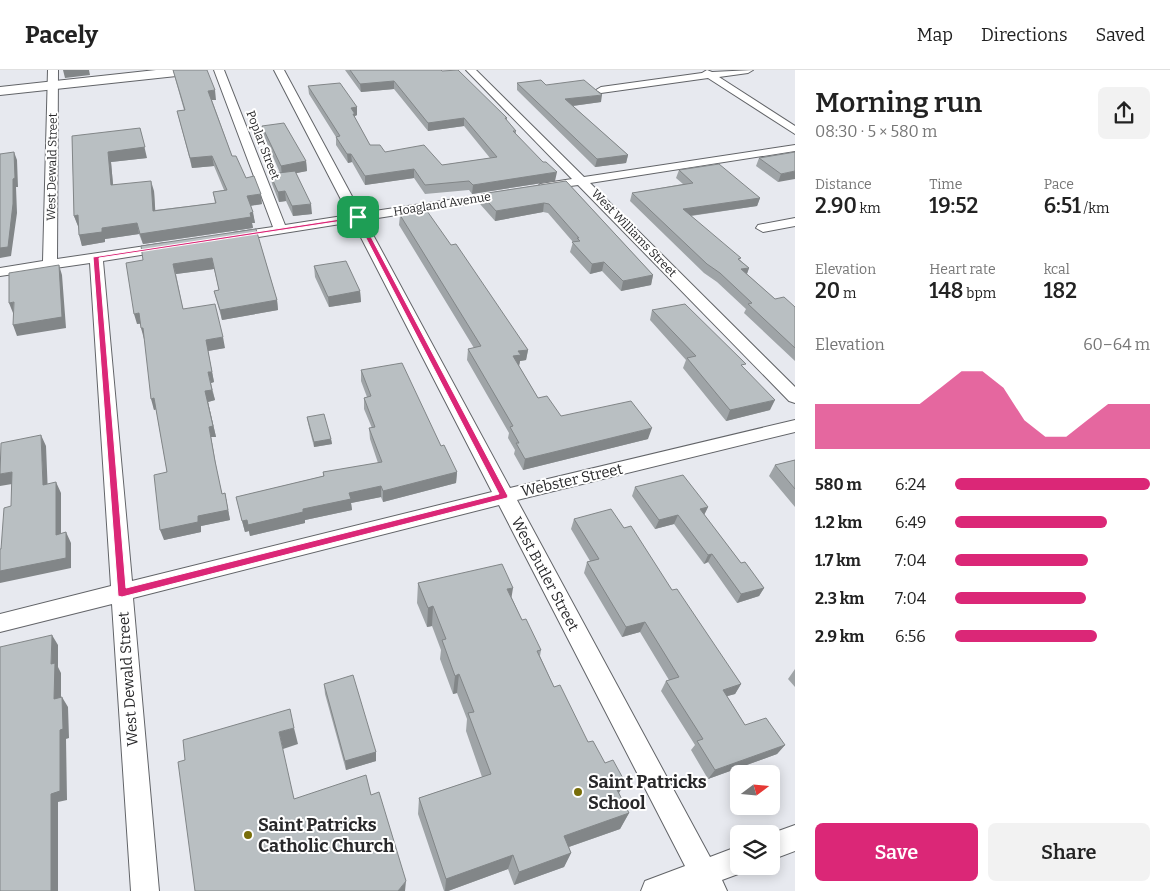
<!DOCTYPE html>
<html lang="en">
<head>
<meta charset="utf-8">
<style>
	:root { --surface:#fff; --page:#f2f2f2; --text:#222; --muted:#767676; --line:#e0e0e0; --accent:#db2777 }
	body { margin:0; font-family:Bitter,serif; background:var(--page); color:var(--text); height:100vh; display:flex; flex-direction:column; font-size:19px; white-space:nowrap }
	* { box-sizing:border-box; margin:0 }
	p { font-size:16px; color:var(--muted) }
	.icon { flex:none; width:28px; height:28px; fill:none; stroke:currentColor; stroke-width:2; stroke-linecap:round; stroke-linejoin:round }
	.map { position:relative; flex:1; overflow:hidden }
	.drawer { display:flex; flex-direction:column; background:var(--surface); width:375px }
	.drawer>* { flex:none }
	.needle { width:32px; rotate:74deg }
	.controls { position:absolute; left:730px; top:695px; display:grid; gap:10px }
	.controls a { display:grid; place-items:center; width:50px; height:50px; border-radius:8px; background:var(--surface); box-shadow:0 2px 12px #0003; font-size:25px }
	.pin { position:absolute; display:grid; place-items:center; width:42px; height:42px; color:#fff; margin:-21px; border-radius:10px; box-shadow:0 2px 8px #0006 }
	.round { display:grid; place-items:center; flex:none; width:52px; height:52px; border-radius:8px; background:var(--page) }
	.overview { display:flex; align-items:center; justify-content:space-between; height:85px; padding:0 20px }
	h1 { font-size:28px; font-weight:600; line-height:38px }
	.figures { display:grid; grid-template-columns:repeat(3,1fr); gap:8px; height:85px; padding:5px 20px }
	.figures div { display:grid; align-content:center }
	.figures b { font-size:21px; font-weight:600 }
	.figures small { font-size:14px; font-weight:400 }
	.figures p { font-size:14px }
	.chart { height:140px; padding:10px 20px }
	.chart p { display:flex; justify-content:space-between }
	.chart svg { width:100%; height:90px; margin-top:5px; fill:var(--accent); opacity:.7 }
	.action { display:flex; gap:10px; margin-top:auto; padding:10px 20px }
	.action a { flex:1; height:58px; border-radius:8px; background:var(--accent); color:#fff; font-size:20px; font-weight:600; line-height:58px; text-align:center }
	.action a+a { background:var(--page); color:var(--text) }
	ul { padding:0 20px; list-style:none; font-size:16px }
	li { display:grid; grid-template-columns:80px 60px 1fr; align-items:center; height:38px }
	li i { height:12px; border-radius:6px; background:var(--accent) }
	header { display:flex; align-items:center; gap:30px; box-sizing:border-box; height:70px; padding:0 25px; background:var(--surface); border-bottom:1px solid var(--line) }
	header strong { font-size:24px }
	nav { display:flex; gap:28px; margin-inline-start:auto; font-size:18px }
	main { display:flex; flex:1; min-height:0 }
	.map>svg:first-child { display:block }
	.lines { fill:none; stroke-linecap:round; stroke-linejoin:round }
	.minor-casing { stroke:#626468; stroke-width:2 }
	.secondary-casing { stroke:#626468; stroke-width:2 }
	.minor { fill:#fff; fill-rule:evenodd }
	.secondary { fill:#fff; fill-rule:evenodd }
	.wall { fill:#9fa4a7 }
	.shaded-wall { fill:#828688 }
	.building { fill:#b9bfc2; stroke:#828688 }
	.route { fill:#db2777; stroke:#fff; fill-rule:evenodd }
	.poi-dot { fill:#786d09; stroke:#fff; stroke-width:2 }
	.labels { text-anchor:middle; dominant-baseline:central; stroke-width:4; stroke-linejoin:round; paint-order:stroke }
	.far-street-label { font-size:12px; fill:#28282a; stroke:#fff }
	.street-label { font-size:15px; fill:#28282a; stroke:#fff }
	.near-poi-label { font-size:18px; font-weight:bold; fill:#28282a; stroke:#fff; text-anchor:start }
</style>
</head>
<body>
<header>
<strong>Pacely</strong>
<nav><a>Map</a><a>Directions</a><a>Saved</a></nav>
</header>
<main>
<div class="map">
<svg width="795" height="821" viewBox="0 0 795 821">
	<rect width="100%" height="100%" fill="#e7e9ef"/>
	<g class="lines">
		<defs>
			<path id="minor" d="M48 0H58L57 189 166 173 173 177 166 181 103 191 132 511 492 422 353 152 233 171 226 167 233 163 273 157 214 0H224L285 155 349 145 274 0H284L361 143 509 121 511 124 509 127 505 128 365 150 510 418 795 350V362L517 430 710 787 739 776V796H750L749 800 722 810 727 821H641L645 811 685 796 499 435 133 528 159 821H131L112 534 0 562V544L111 516 90 193 0 206V198L43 191Z
				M466 0H476L584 107 795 75V81L590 113 795 317V333L789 331 578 115 540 120 538 117 540 114 572 109Z
				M707 0 712 2 753 0 748 3 719 7 795 56V64L708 8 601 23 596 20 601 17 702 3Z
				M795 148V156L763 162 756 158 758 155Z
				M795 755V781L771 790 770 764Z"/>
			<path id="secondary" d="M156 0H202L195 4 0 25V17Z"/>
		</defs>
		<use href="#minor" class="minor-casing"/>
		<use href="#secondary" class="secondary-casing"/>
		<use href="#minor" class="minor"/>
		<use href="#secondary" class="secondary"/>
	</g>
	<path class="wall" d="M173 0 216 30H212L232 86 262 134 251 136 255 153H252L253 158 143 174 139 164 105 169V172L82 176 78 156 74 146 72 66 147 88 111 92 113 115 154 121 155 140 215 133 213 122 224 120 214 96 192 98 177 41 184 40 175 8Z
		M345 0H441L507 48V51L516 61V64L555 111 472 124 469 120 425 124 414 108 365 115 352 92 348 93 336 75V67L309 24 308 16 357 37V45L355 46V48L370 75 385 82 442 95 490 88 464 56 428 61 394 19 361 22Z
		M517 13 546 15 601 32 573 36 628 85 626 93 595 97 517 20Z
		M262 56 306 91 307 101 296 103 312 144 293 146 286 131 279 132 272 114 270 104 280 103 264 66Z
		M795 82 778 112 756 96 759 88Z
		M679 100 760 128 757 136 691 146 749 198 747 204 775 229 795 237V291L744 243 746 239 717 212 704 203 630 131 632 123 683 114 676 108Z
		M566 111 653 205 651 215 621 221 602 201 590 204 570 182 573 172 548 143 543 142 495 151 480 134 481 124Z
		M400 145 451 175 528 280 526 290 520 291 519 296 538 328 561 346 648 369 523 400 514 384 515 380 508 368 509 363 467 290 468 279 474 278 399 155Z
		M256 159 277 230 278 240 222 250 214 221 219 220 214 199 176 204 183 239 225 278 208 281 214 312 211 313 215 330 208 332 216 367H211L217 401 222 424 225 423 230 450 201 456V462L164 470 167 402 156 339 154 340 145 269 140 254H137L143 190Z
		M314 196 360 221 361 232 329 237 315 207Z
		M652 240 744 298 770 340 726 351 683 298 686 290 650 250Z
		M361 300 441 376 457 402 456 413 383 432 381 427 351 433 352 440 305 450V453L250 466 249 461 245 462 236 427 323 406V402L378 393 370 369 369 358H372L364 339V328L367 327 361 311Z
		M307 347 331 369 332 374 314 377 308 353Z
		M795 390V437L769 406 775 395Z
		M635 417 708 437 704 445 741 493 764 518 759 526 737 533 708 492 704 494 674 454 655 459 632 426Z
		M574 449 624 458 672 520 741 614 735 624 727 626 745 655 785 675 777 684 708 709 691 680 695 675 661 621 666 611 669 610 640 562 622 567 584 503 587 492 590 491 571 459Z
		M418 513 512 528 522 550 541 580 540 586 554 617 588 672 605 693 625 712 619 723 629 743 620 759 569 777 571 783 564 797 514 815 508 799 448 821H444L418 744 419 728 482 707 466 661 467 649 457 623 453 624 440 589 441 580 432 556 427 557 417 533Z
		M795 599V617L788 609Z
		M324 614 376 682V691L346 700 325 624Z"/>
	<path class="shaded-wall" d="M63 0H89L90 5 65 8Z
		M394 11V19L361 22 360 14Z
		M215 20 216 30H210L208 21Z
		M602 25 601 32 564 37 565 29Z
		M357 37V45L355 46V52L351 38Z
		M464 48V56L428 61V53Z
		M140 58 147 88 111 92 114 125 111 115 108 82Z
		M14 82 17 90 18 117H16L17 143 11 186 0 188V178L13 109Z
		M347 84H351L352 92 348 93Z
		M628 85 626 93 595 97 597 89Z
		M212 86 214 96 192 98 190 88Z
		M306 91 307 101 282 106 281 96Z
		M414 99V108L365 115V106Z
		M795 101V109L778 112 781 104Z
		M557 102 555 111 472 124 473 115Z
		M151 111 154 121 156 151 153 141Z
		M285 121 286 131 279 132 278 122Z
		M261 124 262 134 248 136 247 126Z
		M760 128 757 136 681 147 683 139Z
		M544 133 543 142 495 151 496 141Z
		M311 134 312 144 293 146 292 136Z
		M253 142 255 153H252L253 158 143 174 140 164Z
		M78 145V156L74 146Z
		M137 153 139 164 105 169V172L82 176 79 165 102 158Z
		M212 188 214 199 176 204 173 194Z
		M604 192 602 201 590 204 592 194Z
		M59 195 62 205 66 258 17 266 13 255Z
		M749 198 746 206 741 199Z
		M653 205 651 215 621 221 623 211Z
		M360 221 361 232 329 237 328 227Z
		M277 230 278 240 222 250 220 240Z
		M14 232 13 243 9 233Z
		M139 243 142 253 137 254 134 244Z
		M141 258H143L146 268 144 269Z
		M223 267 225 278 208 281 214 312 211 313 208 302 206 270Z
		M528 280 526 290 520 291 519 296 513 286 518 281Z
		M212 320 215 330 208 332 216 367H211L217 401 209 357 205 321Z
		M154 328 157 339 154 340 151 329Z
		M775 330 770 340 726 351 730 340Z
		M652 358 648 369 523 400 525 389Z
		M41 365 46 376 48 425 43 415Z
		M331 369 332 374 314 377V372Z
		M12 402 18 413 0 416V404Z
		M457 402 456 413 383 432V421Z
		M56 412 61 423V475L56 465Z
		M381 416V427L351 433 352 440 305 450V453L250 466 249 461 245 462 242 451 303 439 349 423Z
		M225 423 230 450 201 456V462L164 470 160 460 198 446Z
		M708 437 704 445 700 439Z
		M678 445 674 454 655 459 659 450Z
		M66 462 71 473V498L0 513V501Z
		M712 484 708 492 704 494 708 485Z
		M513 518 510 537 507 519Z
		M764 518 759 526 737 533 741 524Z
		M433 536 432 556 427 557 428 538Z
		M645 552 640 562 622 567 626 557Z
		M52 565 58 575V597L61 603V639L54 629 51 594Z
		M459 604 457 623 453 624 455 606Z
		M741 614 735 624 717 629 723 620Z
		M62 627 68 637 69 668 66 669 67 730 58 732V821H51V724L60 660Z
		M294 658 298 674 283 679 279 662Z
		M785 675 777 684 708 709 715 700Z
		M376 682V691L346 700 345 691Z
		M625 712 616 728 615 716Z
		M629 743 620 759 557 781 564 766Z
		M571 783 564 797 514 815 519 802Z
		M513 785 508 799 448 821H445L446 809Z
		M406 811 405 821H398Z"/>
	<path class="building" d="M173 0H207L215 20 208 21 232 86H236L246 108 254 106 261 124 247 126 253 142 250 143 251 147 140 164 137 153 102 158V162L79 165 78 145 74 146 72 66 140 58 145 77 108 82 111 115 151 111 153 141 216 133 213 122 227 120 212 86 190 88 177 41 185 40Z
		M350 0H441L442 1 458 0 507 48H505L516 61H513L543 92H546L557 102 473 115 469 111 425 115 414 99 365 106 351 84H347L336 67 340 66 308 16 340 13 357 37 351 38 355 44H353L370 75H380L385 82 424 75 442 95 497 87 464 48 428 53 394 11 360 14Z
		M541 10 546 15 584 10 602 25 565 29 628 85 597 89 517 13Z
		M284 53 306 91 281 96 262 56Z
		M14 82 15 108 13 109V134L8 177 0 178V84Z
		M795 82V101L781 104 759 88Z
		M719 94 760 128 683 139 741 188 738 189 749 198 741 199 775 229 784 227 795 237V278L748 234 752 233 720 203 707 194 632 123 693 113 679 100Z
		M295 101 311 134 292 136 285 121 278 122 270 104Z
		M566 111 653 205 623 211 604 192 592 194 572 172 580 171 577 168H579L549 134 544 133 496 141 481 124Z
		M427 141 451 175 456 174 528 280 518 281 521 285 513 286 538 328 547 326 561 346 631 331 652 358 525 389 516 373H519L510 357 513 356 468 279 481 276 400 145Z
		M256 159 277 230 220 240 214 221 219 220 212 188 173 194 183 239 215 234 223 267 206 270 212 302H208L212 320 205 321 213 356 209 357 215 391 222 424 225 423 228 440 198 446V452L160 460 154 405 167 402 154 328 151 329 143 258H141L139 243 134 244 126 193 143 190 141 176Z
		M346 191 360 221 328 227 314 196Z
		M59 195 62 247 13 255 14 232 9 233V203Z
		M685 234 746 294 741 295 775 330 730 340 687 288 696 286 652 240Z
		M402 293 441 376 444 375 457 402 383 421 381 416 349 423 351 429 303 439V442L248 455 247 450 242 451 236 427 324 406 323 402 382 392 369 358 375 357 364 328 371 326 361 300Z
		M324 344 331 369 314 372 307 347Z
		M41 365 43 415 56 412V465L66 462V488L0 501V479H1L4 438 11 436 12 402 0 404 1 373Z
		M795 390V419L775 395Z
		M683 405 708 437 700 439 741 493 745 492 764 518 741 524 712 484 708 485 678 445 659 450 635 417Z
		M611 439 624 458 631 456 672 520 677 519 741 614 723 620 745 655 766 648 785 675 715 700 697 671 703 669 666 611 679 607 645 552 626 557 587 492 599 489 574 449Z
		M502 494 513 518 507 519 522 550 526 549 541 580 537 581 554 617 560 615 588 672 593 671 605 693 613 690 625 712 615 716 629 743 564 766 571 783 519 802 513 785 446 809 419 728 491 704 468 643 474 642 459 604 455 606 442 570 446 569 433 536 428 538 418 513Z
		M52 565 51 594 55 593 54 629 62 627 63 659 60 660V721L51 724V821H0V577Z
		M353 605 376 682 345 691 324 614Z
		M290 639 294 658 279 662 294 729 366 705 371 725 379 722 406 811 398 821H195L178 692 185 690 183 670Z"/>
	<path class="route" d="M360 146 508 426 507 428 122 527 118 526 93 187ZM356 149 499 424 126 518 99 188Z"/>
	<g class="poi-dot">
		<circle cx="578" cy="722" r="5"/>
		<circle cx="248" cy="765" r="5"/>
	</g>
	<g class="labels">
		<g class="far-street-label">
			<text transform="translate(263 75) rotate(69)">Poplar Street</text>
			<text transform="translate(52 97) rotate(-89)">West Dewald Street</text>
			<text transform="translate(442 134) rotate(-9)">Hoagland Avenue</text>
			<text transform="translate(634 163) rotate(46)">West Williams Street</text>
		</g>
		<g class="street-label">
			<text transform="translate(572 410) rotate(-13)">Webster Street</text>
			<text transform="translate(545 504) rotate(62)">West Butler Street</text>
			<text transform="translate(128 609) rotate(-94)">West Dewald Street</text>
		</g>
		<g class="near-poi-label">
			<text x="588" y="712">Saint Patricks<tspan x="588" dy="21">School</tspan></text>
			<text x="258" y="755">Saint Patricks<tspan x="258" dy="21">Catholic Church</tspan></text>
		</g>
	</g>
</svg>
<div class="controls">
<a><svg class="needle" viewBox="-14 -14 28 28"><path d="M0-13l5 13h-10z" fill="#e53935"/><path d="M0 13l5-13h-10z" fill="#767676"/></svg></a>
<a><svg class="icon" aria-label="layers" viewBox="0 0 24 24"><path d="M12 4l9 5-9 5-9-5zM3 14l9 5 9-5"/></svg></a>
</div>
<div class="pin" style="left:358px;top:147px;background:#1e9e55"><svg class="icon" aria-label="arrive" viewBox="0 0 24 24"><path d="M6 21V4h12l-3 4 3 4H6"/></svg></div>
</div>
<section class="drawer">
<div class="overview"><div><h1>Morning run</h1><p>08:30 · 5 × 580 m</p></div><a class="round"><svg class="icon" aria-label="share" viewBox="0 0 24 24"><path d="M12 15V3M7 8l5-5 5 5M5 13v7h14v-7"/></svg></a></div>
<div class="figures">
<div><p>Distance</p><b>2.90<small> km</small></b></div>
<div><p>Time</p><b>19:52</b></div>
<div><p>Pace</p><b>6:51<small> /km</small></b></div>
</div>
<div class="figures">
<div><p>Elevation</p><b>20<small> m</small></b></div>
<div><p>Heart rate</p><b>148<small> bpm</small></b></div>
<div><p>kcal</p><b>182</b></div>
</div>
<div class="chart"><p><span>Elevation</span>60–64 m</p>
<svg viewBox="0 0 160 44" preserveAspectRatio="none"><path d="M0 44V22L10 22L20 22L30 22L40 22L50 22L60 14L70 6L80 6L90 14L100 30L110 38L120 38L130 30L140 22L150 22L160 22V44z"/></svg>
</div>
<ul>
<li><b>580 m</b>6:24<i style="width:100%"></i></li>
<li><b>1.2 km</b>6:49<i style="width:78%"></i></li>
<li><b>1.7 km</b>7:04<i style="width:68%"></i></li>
<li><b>2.3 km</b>7:04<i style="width:67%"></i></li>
<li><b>2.9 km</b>6:56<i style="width:73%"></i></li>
</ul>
<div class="action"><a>Save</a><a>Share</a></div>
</section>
</main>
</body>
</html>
